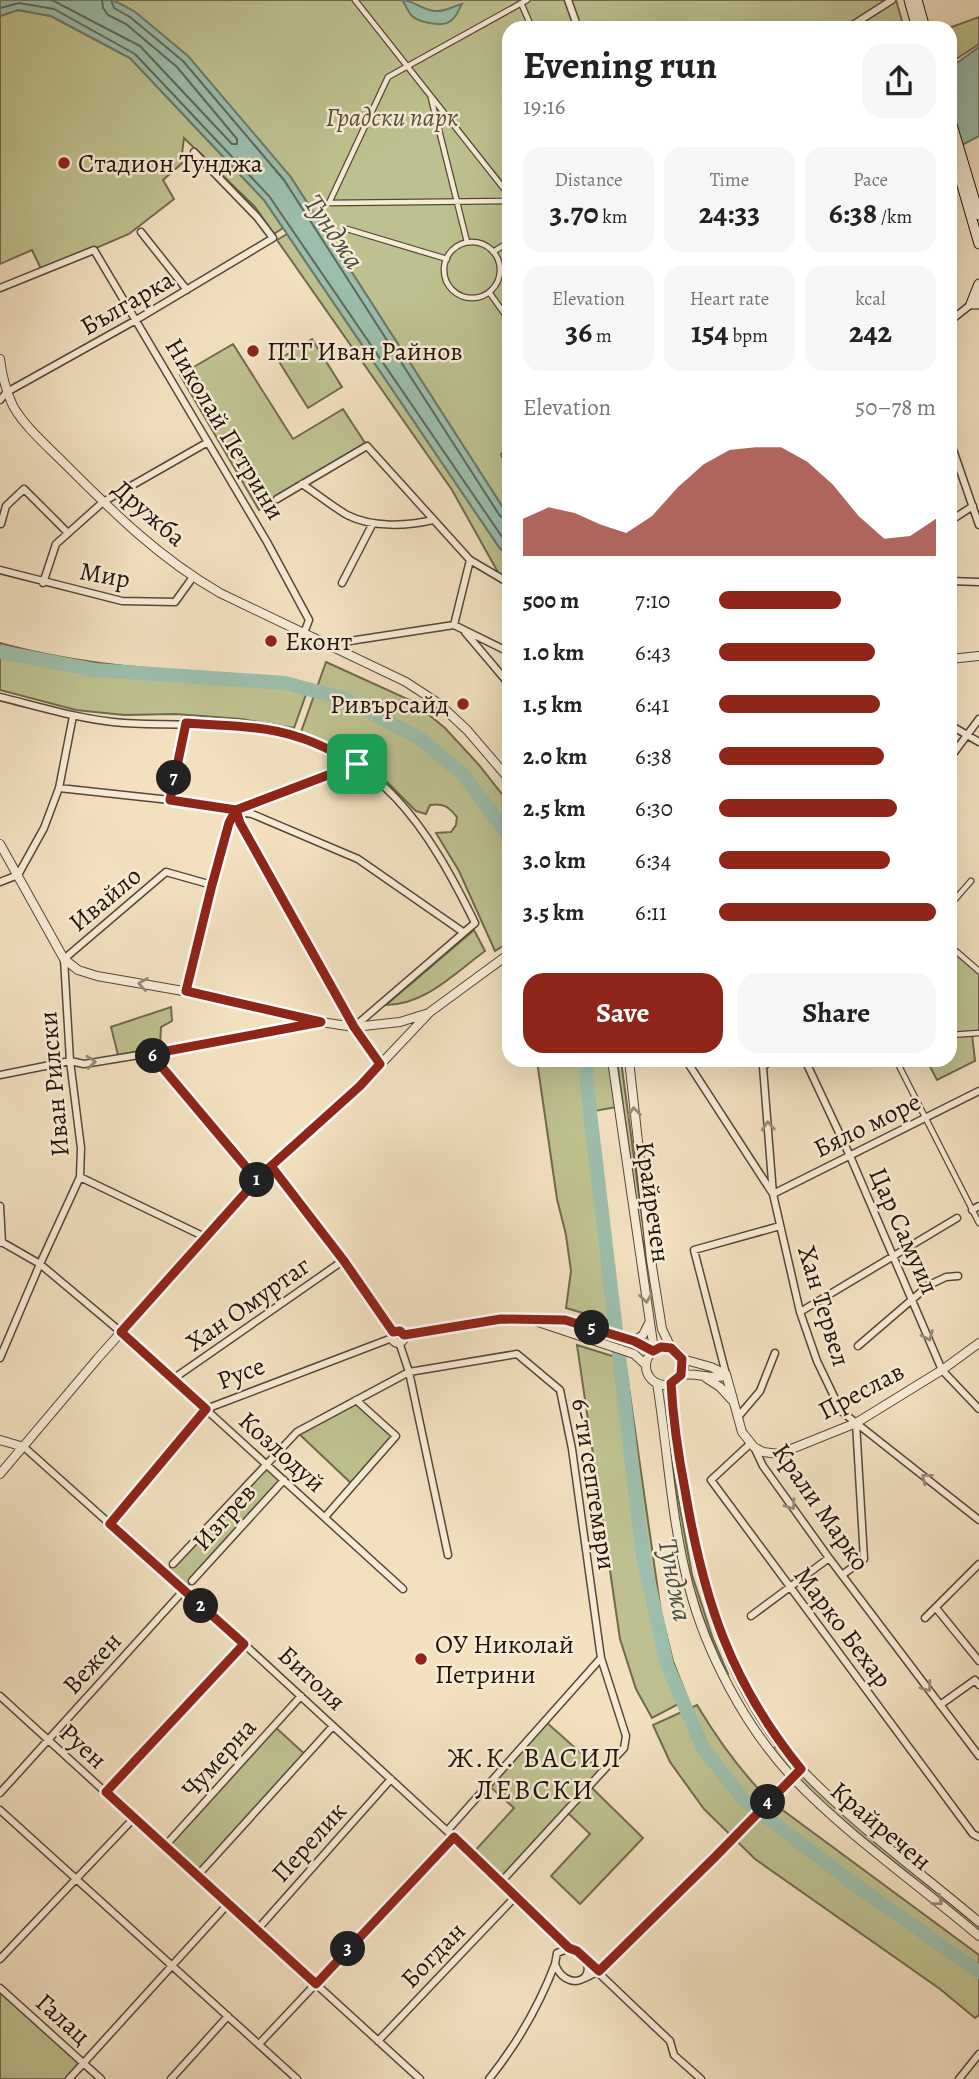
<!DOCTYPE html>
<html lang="en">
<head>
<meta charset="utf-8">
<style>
	:root { --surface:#fff; --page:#f6f6f6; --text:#222; --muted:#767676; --accent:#8f2418 }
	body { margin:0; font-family:Alegreya,serif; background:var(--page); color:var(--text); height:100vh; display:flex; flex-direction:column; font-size:26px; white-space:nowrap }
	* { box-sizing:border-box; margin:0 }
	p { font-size:23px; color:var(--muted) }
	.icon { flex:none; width:38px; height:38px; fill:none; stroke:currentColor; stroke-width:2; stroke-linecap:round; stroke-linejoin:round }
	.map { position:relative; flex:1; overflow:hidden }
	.drawer { position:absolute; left:502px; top:21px; width:455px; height:1046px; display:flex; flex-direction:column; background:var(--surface); border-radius:21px; box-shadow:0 7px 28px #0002 }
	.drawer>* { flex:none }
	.pin { position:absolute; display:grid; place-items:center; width:60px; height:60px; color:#fff; margin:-30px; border-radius:14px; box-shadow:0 4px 10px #0006 }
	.km { position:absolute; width:35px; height:35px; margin:-18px; border-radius:50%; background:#222; color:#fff; font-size:19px; line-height:35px; text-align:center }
	.round { display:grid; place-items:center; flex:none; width:74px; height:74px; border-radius:21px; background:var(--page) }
	.head { display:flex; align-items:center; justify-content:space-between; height:119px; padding:0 21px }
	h1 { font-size:38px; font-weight:600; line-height:52px }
	.stats { display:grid; grid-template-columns:repeat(3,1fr); gap:10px; height:119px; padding:7px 21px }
	.stats div { display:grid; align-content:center; border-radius:18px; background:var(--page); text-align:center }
	.stats b { font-size:30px; font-weight:600 }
	.stats small { font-size:19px; font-weight:400 }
	.stats p { font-size:19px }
	.chart { height:196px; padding:14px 21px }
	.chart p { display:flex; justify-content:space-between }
	.chart svg { width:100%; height:126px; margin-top:7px; fill:var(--accent); opacity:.7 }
	.button { display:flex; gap:14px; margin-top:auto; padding:14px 21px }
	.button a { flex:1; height:80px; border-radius:21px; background:var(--accent); color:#fff; font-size:28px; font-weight:600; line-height:80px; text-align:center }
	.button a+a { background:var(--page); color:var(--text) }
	ul { padding:0 21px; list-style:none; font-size:23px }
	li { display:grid; grid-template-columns:112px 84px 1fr; align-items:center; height:52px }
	li i { height:18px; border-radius:9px; background:var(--accent) }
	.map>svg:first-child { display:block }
	.green { fill:#bec18f; stroke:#706a4e; stroke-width:2 }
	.water { fill:#9cbeac; stroke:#6b7a6d; stroke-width:2 }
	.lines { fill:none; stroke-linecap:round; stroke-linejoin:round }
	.shore { stroke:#5e695d; stroke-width:2 }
	.river { stroke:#9cbeac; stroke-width:14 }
	.pedestrian-casing { stroke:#55473a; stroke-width:7 }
	.minor-casing { stroke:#55473a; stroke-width:9 }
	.tertiary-casing { stroke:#55473a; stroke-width:10 }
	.secondary-casing { stroke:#21140e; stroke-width:11 }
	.pedestrian { stroke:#f7ebd5; stroke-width:4.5 }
	.minor { stroke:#f7ebd5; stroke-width:6 }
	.tertiary { stroke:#f7ebd5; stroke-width:8 }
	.secondary { stroke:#f7ebd5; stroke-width:9 }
	.oneway { stroke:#978a7b }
	.route-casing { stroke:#fff; stroke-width:14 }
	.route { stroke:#8f2418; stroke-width:9 }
	.poi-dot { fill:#8f2418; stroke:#f7ebd5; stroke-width:2.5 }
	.labels { text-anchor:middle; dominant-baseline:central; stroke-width:5; stroke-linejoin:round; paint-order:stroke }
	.park-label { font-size:26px; font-style:italic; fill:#58513b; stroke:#f7ebd5 }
	.poi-label { font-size:26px; fill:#21140e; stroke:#f7ebd5; text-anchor:start }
	.street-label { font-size:26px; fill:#21140e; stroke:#f7ebd5 }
	.water-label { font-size:28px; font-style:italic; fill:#4c5045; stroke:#f7ebd5 }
	.neighbourhood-label { font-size:28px; letter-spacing:2px; fill:#21140e; stroke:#f7ebd5 }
</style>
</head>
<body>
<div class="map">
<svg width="979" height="2079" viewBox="0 0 979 2079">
	<rect width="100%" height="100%" fill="#f2e0bf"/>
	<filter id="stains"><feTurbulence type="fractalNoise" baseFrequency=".00286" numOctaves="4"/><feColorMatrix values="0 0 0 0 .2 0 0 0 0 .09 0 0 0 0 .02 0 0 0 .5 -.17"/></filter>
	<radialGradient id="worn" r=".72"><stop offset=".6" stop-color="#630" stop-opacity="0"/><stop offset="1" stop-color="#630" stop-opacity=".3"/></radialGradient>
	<path class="green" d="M113 0H896L904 28H509V517L290 176Z
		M18 10 51 16 130 58 264 200 283 228 274 234 255 207 184 138 182 154 188 158 163 180 174 199 129 234 42 271 32 250 0 264V16Z
		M979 17V44L950 63 949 28Z
		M287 234 499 547 509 557V579L499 574 452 490 277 240Z
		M312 339 342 387 308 408 278 360Z
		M233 344 293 439 343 409 367 446 259 510 180 375Z
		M0 643C93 669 189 671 284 679L309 686 294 728 241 719 176 714 124 715 76 710 0 690Z
		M326 662 412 701 445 728 479 765 509 803V942L495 951 459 871 436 833 451 832 456 825 457 817C448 806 443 803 430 805L426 814 416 811 384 779 359 760 301 732Z
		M474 930 485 951C455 973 425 1005 386 1005Z
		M950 946 979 971V1033L972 1034 975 1061 937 1080 927 1061 950 1060Z
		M171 1007 172 1021 161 1027 160 1047 118 1055 111 1027Z
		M537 1061H610L617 1107 594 1111 620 1324 566 1308 571 1271 566 1235 557 1199Z
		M617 1061H621L648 1261 640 1230Z
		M577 1345 625 1360 661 1612 673 1661 688 1699 652 1718 636 1689 620 1639Z
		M356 1400 396 1436 353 1485 297 1432Z
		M669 1448 692 1575 713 1639 728 1674 726 1676C708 1634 692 1591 682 1546 676 1514 674 1481 669 1448Z
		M266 1463 284 1480 184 1590 165 1573Z
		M697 1705C718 1740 740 1771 769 1800L979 1955V2015L975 2018 940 1989 755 1859 704 1809 670 1762 653 1725Z
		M545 1721 602 1772 590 1786 643 1838 580 1904 551 1876 590 1834 567 1812 501 1882 472 1854 514 1808 488 1785Z
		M274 1726 307 1756 197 1876 165 1846Z
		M780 1743 801 1769 979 1922V1936L839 1821 771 1751Z
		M0 1988 83 2063 69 2079H0Z"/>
	<path class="water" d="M0 0H113L134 11 188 56 290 176 509 517V557L499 547 264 200 130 58 51 16 18 10 0 16Z
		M402 0C413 0 422 10 435 11 445 12 453 6 462 4 458 10 457 18 449 22 441 27 417 22 411 15 407 10 406 5 402 0Z
		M979 47V136L960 146 950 156V68Z"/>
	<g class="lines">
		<path class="shore" d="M52 0 140 46 232 144H237V139L177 67 126 24 108 15 103 8 102 0
			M111 0 114 8 130 17 183 61 284 180 500 516 509 520
			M0 8 19 3 54 9 135 54 269 196 509 547"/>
		<path class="river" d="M0 652 95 670 285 683 345 699 419 738 463 774 509 837
			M586 1060 587 1087 643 1557 667 1665 703 1748 744 1800 850 1881 979 1972"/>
		<defs>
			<path id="pedestrian" d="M355 0 509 195
				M521 3 532 28
				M431 98 467 242
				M509 201 329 203 388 77 527 0
				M347 229 447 259
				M444 270a28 28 0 1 1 56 0a28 28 0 1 1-56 0Z
				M493 252 509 242
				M489 292 509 320
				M504 455 509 451
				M950 905 971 881
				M950 946 979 971
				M950 1035 979 1033
				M896 1060 979 1223"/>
			<path id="minor" d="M568 0 578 28
				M848 28 892 0
				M141 232 187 290
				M0 288 94 250 267 542 309 620 304 633
				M950 321 979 298
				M0 400 7 392 136 320 273 238 257 217 194 152
				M950 441 979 525
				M302 484C317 494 332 506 347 515 373 528 407 526 433 520
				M277 499 367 446 470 560 454 625 509 652
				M950 521 973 506
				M1 524 6 506 24 489 68 533
				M470 560 509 583
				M0 570 122 601 175 602 193 577
				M950 581 979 582
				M43 583 56 544 103 502 208 442
				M342 583 373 523
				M465 632 509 684
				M337 648 343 642 454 625
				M0 697C41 707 82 720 124 723 172 726 220 722 267 730 380 749 428 828 475 923L354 1027 241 823 236 810
				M950 725 979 742
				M950 758 979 719
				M59 788 170 800 252 814 358 859 463 932
				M170 800 186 723
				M237 809 357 764
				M0 882 18 875 44 828 59 788 73 716
				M186 991 212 885 229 823 236 810
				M151 1053 257 1180
				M686 1060 773 1194 800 1312 817 1361 841 1411 979 1520
				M778 1060 769 1061 763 1067 773 1194 979 1091
				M805 1060 850 1156 942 1370 979 1409
				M0 1075 70 1061 84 1064 151 1053 318 1022
				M80 1177 207 1238
				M0 1206 2 1243
				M972 1210 979 1206
				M0 1241 40 1264 121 1332 403 1589
				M800 1312 957 1218
				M399 1342 409 1372 448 1555
				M858 1346 929 1285 946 1277 958 1276
				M0 1358 40 1264 80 1177 81 1148 70 1061 64 959 166 872 212 885
				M726 1374 694 1250 780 1226
				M173 1379 344 1260
				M738 1417 760 1391 775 1353
				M751 1443 711 1480 973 1834 979 1837
				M24 1447 244 1644 472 1854 570 1948 584 1957C599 1982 565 1992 555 1964L557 1953 570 1948
				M754 1447 763 1466 829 1558 979 1756
				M325 1517 396 1436 356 1400
				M110 1524 206 1409 392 1338
				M173 1564 297 1432 409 1372 517 1354 560 1390 572 1449 601 1658 626 1736 624 1748 501 1882
				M842 1575 864 1559 856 1423
				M192 1581 284 1480
				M936 1608 979 1661
				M751 1616 829 1558
				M925 1618 979 1564
				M0 1696 420 2079
				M940 1705 975 1680 979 1685
				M106 1792 244 1644
				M0 1793 184 1590
				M0 1810 297 2079
				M447 1831 601 1658
				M165 1846 301 1696
				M197 1876 333 1726
				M257 1930 391 1779
				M0 1959 134 1818
				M588 1963 670 2041 674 2055 701 2079
				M585 1978 599 1971 625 1947 801 1769
				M0 1988 101 2079
				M378 2041 516 1896
				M259 2044 454 1837
				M69 2079 228 1904
				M171 2079 228 2016
				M489 2079C517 2044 539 2006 555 1964
				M959 2079 979 2054"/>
			<path id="tertiary" d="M0 359C2 376 6 391 13 406 25 427 46 445 63 462 113 512 159 558 220 593L406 682 438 703 467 730 509 779
				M950 659 979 656
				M0 844 64 959 78 970 97 976 229 999 321 1022 354 1027 400 1022 429 1013
				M354 1027 380 1064
				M612 1060 654 1350
				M629 1060 651 1260 662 1329 671 1348
				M271 1166 344 1260 393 1332
				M535 1321 634 1354 646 1365
				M392 1337a6 6 0 1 1 12 0a6 6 0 1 1-12 0Z
				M404 1335 501 1319 565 1320 633 1341 653 1351
				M634 1341 643 1335 649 1323
				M646 1366a19 19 0 1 1 38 0a19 19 0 1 1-38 0Z
				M682 1359 711 1367 726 1374 742 1432 754 1447 763 1452 779 1454 856 1423 942 1370 979 1343
				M681 1375C696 1372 711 1380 726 1376
				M706 1378 720 1387 731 1399
				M657 1383C668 1451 671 1520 689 1587 706 1653 746 1728 793 1778 847 1835 918 1884 979 1936
				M671 1383C672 1419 678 1454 684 1489 701 1588 729 1694 801 1769 855 1825 920 1872 979 1922
				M0 1440 24 1447
				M0 1474 98 1358 257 1180 360 1086 430 1012 509 954"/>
			<path id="secondary" d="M909 0 917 28
				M917 0 925 28
				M950 118 979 215
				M950 144 979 244
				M979 284 971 304H979"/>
		</defs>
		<use href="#pedestrian" class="pedestrian-casing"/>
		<use href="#minor" class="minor-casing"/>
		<use href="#tertiary" class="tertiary-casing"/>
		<use href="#secondary" class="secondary-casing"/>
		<use href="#pedestrian" class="pedestrian"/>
		<use href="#minor" class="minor"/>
		<use href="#tertiary" class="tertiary"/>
		<use href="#secondary" class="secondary"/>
	</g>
	<defs><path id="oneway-chevron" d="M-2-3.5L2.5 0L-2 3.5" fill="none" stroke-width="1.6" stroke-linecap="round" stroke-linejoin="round" transform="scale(1.75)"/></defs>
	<g class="oneway">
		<use href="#oneway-chevron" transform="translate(143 984) rotate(-170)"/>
		<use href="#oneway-chevron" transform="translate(91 1062) rotate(-5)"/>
		<use href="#oneway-chevron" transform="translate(634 1112) rotate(-96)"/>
		<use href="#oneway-chevron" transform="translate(768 1126) rotate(-94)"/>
		<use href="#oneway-chevron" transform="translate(646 1298) rotate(82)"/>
		<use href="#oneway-chevron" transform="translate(928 1336) rotate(67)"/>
		<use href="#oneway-chevron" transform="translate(926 1478) rotate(-142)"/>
		<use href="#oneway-chevron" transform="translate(791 1505) rotate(54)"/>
		<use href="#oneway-chevron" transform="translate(927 1687) rotate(53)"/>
		<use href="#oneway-chevron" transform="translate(938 1901) rotate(40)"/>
	</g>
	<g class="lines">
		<defs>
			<path id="route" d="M357 764 236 810 240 823 354 1027 380 1064 360 1086 271 1166 257 1180 121 1332 206 1409 110 1524 244 1644 106 1792 316 1984 454 1837 569 1948 577 1951 599 1971 715 1857 801 1769C730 1682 703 1598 685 1490 678 1454 673 1419 671 1383L681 1375 682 1359 671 1348 661 1347 653 1351 634 1341 565 1320 501 1319 404 1335 400 1331 393 1332 344 1261 271 1166 257 1180 151 1054 321 1022 186 991 212 885 229 823 236 810 170 800 186 723C223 726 263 725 298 737 319 743 338 754 357 764"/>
		</defs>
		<use href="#route" class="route-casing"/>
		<use href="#route" class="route"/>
	</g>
	<g class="poi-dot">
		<circle cx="64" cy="163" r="7"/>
		<circle cx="253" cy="351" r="7"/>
		<circle cx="271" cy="641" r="7"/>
		<circle cx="463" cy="704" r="7"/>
		<circle cx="421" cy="1659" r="7"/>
	</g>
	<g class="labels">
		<g class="park-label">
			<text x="392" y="117">Градски парк</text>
		</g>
		<g class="poi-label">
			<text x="78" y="163">Стадион Тунджа</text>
			<text x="267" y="351">ПТГ Иван Райнов</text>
			<text x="285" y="641">Еконт</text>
			<text x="449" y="704" text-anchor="end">Ривърсайд</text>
			<text x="435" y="1644">ОУ Николай<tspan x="435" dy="30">Петрини</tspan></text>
		</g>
		<g class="street-label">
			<text transform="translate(127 303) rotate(-30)">Българка</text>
			<text transform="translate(225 429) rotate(59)">Николай Петрини</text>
			<text transform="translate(149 513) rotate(41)">Дружба</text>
			<text transform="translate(105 575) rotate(10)">Мир</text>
			<text transform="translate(105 899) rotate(-40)">Ивайло</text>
			<text transform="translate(54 1084) rotate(-95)">Иван Рилски</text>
			<text transform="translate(867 1125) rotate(-26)">Бяло море</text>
			<text transform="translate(653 1202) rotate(82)">Крайречен</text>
			<text transform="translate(904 1231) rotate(66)">Цар Самуил</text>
			<text transform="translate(248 1304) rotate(-35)">Хан Омуртаг</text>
			<text transform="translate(824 1306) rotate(73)">Хан Тервел</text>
			<text transform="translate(241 1373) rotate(-21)">Русе</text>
			<text transform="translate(861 1391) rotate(-28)">Преслав</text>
			<text transform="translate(282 1452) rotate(42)">Козлодуй</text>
			<text transform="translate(594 1484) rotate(81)">6-ти септември</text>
			<text transform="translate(821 1507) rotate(55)">Крали Марко</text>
			<text transform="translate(224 1517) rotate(-48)">Изгрев</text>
			<text transform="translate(843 1627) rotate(53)">Марко Бехар</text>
			<text transform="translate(92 1663) rotate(-48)">Вежен</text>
			<text transform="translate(312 1678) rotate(43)">Битоля</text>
			<text transform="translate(83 1746) rotate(42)">Руен</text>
			<text transform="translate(219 1758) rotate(-48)">Чумерна</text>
			<text transform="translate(881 1826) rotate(40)">Крайречен</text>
			<text transform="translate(309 1842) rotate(-48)">Перелик</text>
			<text transform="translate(433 1955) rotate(-46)">Богдан</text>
			<text transform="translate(63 2019) rotate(42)">Галац</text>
		</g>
		<g class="water-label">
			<text transform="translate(334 232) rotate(56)">Тунджа</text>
			<text transform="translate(675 1580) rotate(79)">Тунджа</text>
		</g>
		<g class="neighbourhood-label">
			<text x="535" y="1758">Ж.К. ВАСИЛ<tspan x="535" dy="32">ЛЕВСКИ</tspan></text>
		</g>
	</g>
	<rect width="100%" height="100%" filter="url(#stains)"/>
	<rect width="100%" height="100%" fill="url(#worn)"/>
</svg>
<div class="pin" style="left:357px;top:764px;background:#1e9e55"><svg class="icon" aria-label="arrive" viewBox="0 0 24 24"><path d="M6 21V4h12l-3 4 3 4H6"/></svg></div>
<b class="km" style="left:257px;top:1180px">1</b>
<b class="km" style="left:201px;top:1606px">2</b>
<b class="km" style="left:348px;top:1949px">3</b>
<b class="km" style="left:768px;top:1802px">4</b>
<b class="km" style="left:592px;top:1328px">5</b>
<b class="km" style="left:153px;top:1056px">6</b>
<b class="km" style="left:174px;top:778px">7</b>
<section class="drawer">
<div class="head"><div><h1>Evening run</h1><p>19:16</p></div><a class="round"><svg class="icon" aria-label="share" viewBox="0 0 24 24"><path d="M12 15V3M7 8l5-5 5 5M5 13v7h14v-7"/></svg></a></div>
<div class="stats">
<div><p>Distance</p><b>3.70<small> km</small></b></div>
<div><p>Time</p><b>24:33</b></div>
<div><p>Pace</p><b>6:38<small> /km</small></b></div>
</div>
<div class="stats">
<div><p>Elevation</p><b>36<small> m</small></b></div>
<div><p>Heart rate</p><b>154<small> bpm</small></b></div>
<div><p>kcal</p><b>242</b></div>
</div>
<div class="chart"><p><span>Elevation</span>50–78 m</p>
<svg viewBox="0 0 160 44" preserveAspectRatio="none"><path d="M0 44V31L10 27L20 29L30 33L40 36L50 30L60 20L70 12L80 7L90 6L100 6L110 11L120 19L130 30L140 38L150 37L160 31V44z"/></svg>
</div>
<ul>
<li><b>500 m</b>7:10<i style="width:56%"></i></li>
<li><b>1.0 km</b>6:43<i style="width:72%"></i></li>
<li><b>1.5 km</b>6:41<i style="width:74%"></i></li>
<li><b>2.0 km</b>6:38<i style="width:76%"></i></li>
<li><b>2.5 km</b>6:30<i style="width:82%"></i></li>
<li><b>3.0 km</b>6:34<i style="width:79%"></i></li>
<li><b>3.5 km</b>6:11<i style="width:100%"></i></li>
</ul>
<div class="button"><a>Save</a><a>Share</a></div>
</section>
</div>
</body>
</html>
